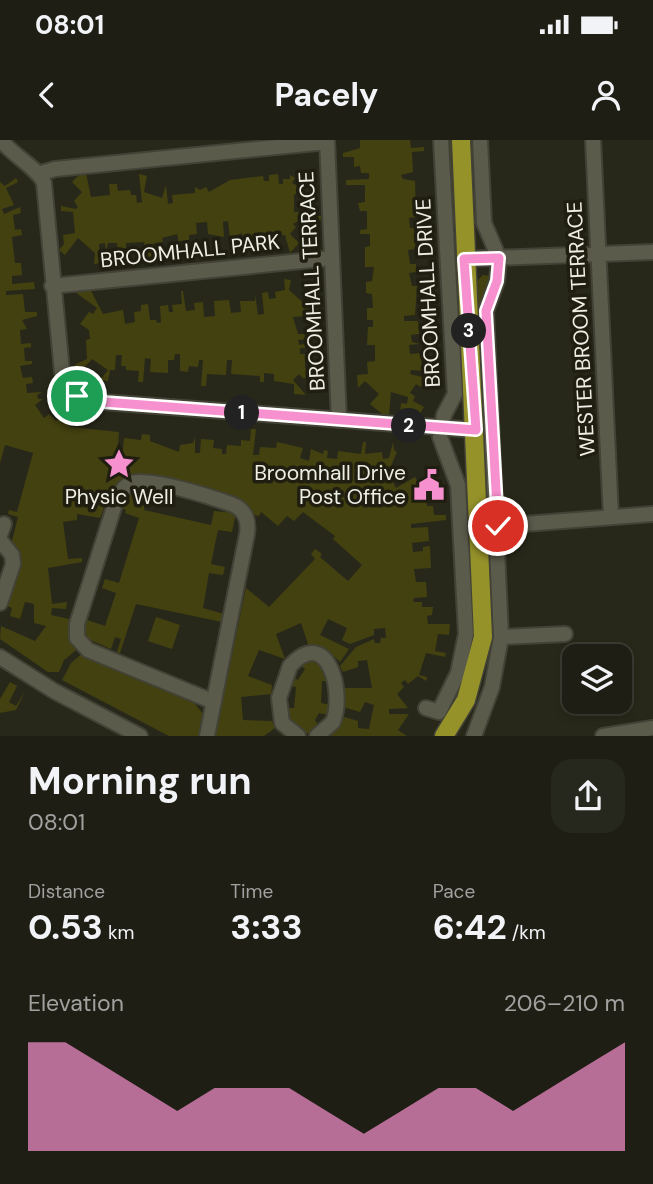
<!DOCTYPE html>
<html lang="en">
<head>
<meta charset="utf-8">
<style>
	:root { --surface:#1e1e14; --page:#26271d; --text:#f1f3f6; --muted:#a1a2a0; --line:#3c3c34; --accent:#f790ce }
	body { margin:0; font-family:"DM Sans",sans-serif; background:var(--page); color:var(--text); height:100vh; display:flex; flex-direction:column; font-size:26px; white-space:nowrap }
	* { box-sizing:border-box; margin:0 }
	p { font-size:23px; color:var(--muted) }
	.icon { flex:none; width:38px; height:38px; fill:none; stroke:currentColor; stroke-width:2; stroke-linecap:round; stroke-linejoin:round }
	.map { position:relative; height:596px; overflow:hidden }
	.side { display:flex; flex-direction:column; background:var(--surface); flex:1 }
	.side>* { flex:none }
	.controls { position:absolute; left:562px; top:504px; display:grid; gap:14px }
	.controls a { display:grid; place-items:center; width:70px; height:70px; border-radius:14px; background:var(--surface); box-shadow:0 4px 10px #0003,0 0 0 2px var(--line); font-size:35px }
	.pin { position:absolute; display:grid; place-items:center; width:60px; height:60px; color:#fff; margin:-30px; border:4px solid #fff; border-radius:50%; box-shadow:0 2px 7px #0007 }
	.km { position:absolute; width:35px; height:35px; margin:-18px; border-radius:50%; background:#222; color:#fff; font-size:19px; line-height:35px; text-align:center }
	.round { display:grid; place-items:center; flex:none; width:74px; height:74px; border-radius:21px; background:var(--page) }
	.head { display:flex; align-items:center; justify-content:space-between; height:119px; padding:0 28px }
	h1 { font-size:38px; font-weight:700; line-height:52px }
	.figures { display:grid; grid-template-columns:repeat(3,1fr); gap:10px; height:119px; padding:7px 28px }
	.figures div { display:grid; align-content:center }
	.figures b { font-size:35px; font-weight:700 }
	.figures small { font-size:19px; font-weight:400 }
	.figures p { font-size:19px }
	.chart { height:196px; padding:14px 28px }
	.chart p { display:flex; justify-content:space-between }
	.chart svg { width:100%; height:126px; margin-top:7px; fill:var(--accent); opacity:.7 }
	.status { display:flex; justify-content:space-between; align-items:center; height:49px; padding:0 35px; background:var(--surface); direction:ltr }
	.status svg { height:19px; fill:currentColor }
	header { display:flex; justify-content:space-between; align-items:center; height:91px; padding:0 28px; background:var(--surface); font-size:32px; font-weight:700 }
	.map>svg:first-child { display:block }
	.green { fill:#434110 }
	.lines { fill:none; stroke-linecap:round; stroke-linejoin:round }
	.minor-casing { stroke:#424236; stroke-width:18 }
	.major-casing { stroke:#424236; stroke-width:21 }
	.minor { stroke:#5b5b4c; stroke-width:14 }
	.major { stroke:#95922a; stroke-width:18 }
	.route-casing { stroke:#fff; stroke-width:14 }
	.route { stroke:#f790ce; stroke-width:9 }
	.labels { text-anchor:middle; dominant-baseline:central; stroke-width:7; stroke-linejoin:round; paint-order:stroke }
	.street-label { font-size:21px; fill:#eeeee5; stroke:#1f1e11 }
	.poi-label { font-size:21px; fill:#eeeee5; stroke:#1f1e11; text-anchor:end }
</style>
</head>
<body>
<div class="status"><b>08:01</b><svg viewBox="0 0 49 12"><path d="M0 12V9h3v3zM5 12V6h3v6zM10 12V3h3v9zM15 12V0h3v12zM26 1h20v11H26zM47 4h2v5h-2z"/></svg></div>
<header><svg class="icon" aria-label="back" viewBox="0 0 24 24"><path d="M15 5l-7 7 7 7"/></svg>Pacely<svg class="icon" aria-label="person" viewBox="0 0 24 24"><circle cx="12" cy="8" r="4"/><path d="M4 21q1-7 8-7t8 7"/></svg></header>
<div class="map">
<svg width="653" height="596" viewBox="0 0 653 596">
	<rect width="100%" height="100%" fill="#28281a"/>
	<path class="green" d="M360 0H410L411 8 424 7V11L412 12 413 32 401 35 403 39 415 41 416 77 409 78 410 88H417L415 109 408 110 410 124H416V132L409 133 412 146H417L415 175 404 176V181H418L419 194 411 195 412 202 420 204 409 205 410 214 421 213 422 231 411 230 410 234 422 237 425 241 421 247 416 244 410 253 415 256 413 261 424 267 417 279 400 277 401 263 407 264 408 257 391 252 389 275 382 274 370 264 379 254 365 241 358 248 357 235 368 234 367 222 375 221V205H367L368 187H373V180H367V168H373L372 154 366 153V142L372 141 374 127H365V107L370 106V94H360V90L367 89V71H360L358 63 365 62V45H346V40L369 39V33H361L360 26 354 27V17H343V13L360 8Z
		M446 0H452L462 217 459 219Z
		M86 33 91 57 110 55 109 44H117L118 51 130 50 131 55H136L137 63 142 62 139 34 147 36 144 52 162 58 166 45 168 64 173 63 172 55 195 53V47L200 50 206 47 209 52 230 40 263 36 264 41H269V35L278 34 279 44H283V39H290V35L295 38 292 43 299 47 302 43 306 46 294 55V72H301V76H321V79L316 84 305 77 293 84 296 87 290 94 299 103 290 113 285 95 262 97 263 108 253 107 252 96 243 97 242 93 230 98 228 81 223 82 224 97 208 94 207 82 196 83 197 94 189 95V100L180 101 181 113 177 94 162 98 163 102 154 103 155 116 146 117 144 102 126 103V108L122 109 124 121 119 122 117 103H108L106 112 105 103 99 104 100 123 94 124 95 113 78 98 65 115 59 110 64 104 63 95 75 93 73 72 61 71V66L76 69 78 67 74 61 82 52 72 42 80 34Z
		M16 38 18 42 6 48 14 65 2 69 4 74 20 67 21 73 13 75 15 90 21 89 22 95 12 97 15 123H21L22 135 12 136V144L34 142 35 149 6 151V155L23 154 25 172H37V176L22 180 27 189 20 190 21 204 31 203V207L24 208 25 221H32V224L20 226 23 238 32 237 33 243 26 244 27 253 42 252 37 255 38 259H43L35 265 44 278 49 274 56 281 66 272V276L70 277V287L119 292 118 309 123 310 124 298 141 300 142 294 150 295V301L179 312 180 305 193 303 195 297V313H200L201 299 214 300 213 308 222 309V314H226L227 305 241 306V300L250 301 251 289H256L253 315H259L260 307 276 308 277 302 303 308 300 318 309 321 311 309 323 314 324 310 328 311 327 318 337 319 338 311 361 314 363 302H366L365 314 382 312 383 319 389 318 393 302 394 310 397 312 388 333 396 348 415 337 424 352 441 343 444 348 426 357 427 366H433L434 375H446V380L411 384V388L428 387 429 401 412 403 413 412 423 411V407L430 406 431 428 414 429 416 442H426L427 457 414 458 413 462H422V467H433L432 475 427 476 428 484H450L449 495 438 494 435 511 446 513 445 517 426 513 419 535 427 537 426 541 418 536 408 544 405 540 401 543 404 547 397 554 408 568 389 569V574H409L398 590 407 596H331L341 576 358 581V588L369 589 374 565 365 562 360 572 343 567 345 548H372L367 520 358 521V527L343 532 340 526 356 507 374 499 375 503H380L381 498H386L385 488 374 489V495L350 504 342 500 347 488 328 479 320 495 349 509 340 522 327 510 309 507 301 483 276 494 285 519 259 510 248 536 272 545 271 554 241 557 243 580 272 581 275 588 264 596H215L246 448 269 467 315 419 311 414 315 409 322 414 320 417 348 441 362 425 333 399 335 396 303 372 294 381 287 376 278 386 261 372 259 376 250 374 243 362 232 355 146 334C116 330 109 355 100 378L77 374V380L63 382 68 419 82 418V422L48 428 52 464 67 462 66 469 52 468 51 475 69 479V497L79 508 64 520 59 532H48L0 499 1 486 35 501 46 486 34 483V464L25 462 20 479 10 476 12 468 4 465 10 409 18 377 8 374 9 370 17 372 33 313 5 305 0 323V42L5 46Z
		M483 135 490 136 491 357H487L476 142Z
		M284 139 291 140 289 150 309 168 318 166V170H307V176L293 177 298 194H308V199L298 200 299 205 305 204V208H300V214H305V228L313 230 304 239 299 234 293 240 306 255 294 254V244L274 241V234L264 233V242H260V236L231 234 232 220H227L226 235 207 234 206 246H201L203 220H199L198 227 189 226 188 232 180 231V214H175L174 220H168V233L150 232 151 219 145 218 143 242H138L139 231 126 230V226H121L122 215H116L115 230H110L108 241 100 240 108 230 92 219 81 231 74 225 87 219 86 200 90 199 89 190 80 184 89 172 93 174 97 168 75 152 90 149 103 174 123 170 125 184 135 182 134 172 141 171V165L148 164 150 180H156L157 183 161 182 160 166 168 165 169 172H173L172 165 182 164 181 151H183L186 171 195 170 194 163 203 162 204 177 215 176 214 161 229 160 231 173 241 172 240 161H255V154L258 175 264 174 262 153 268 152 269 159 276 158 275 152 285 150Z
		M137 348H148L144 370 211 385 214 371 236 373 232 392 218 390 211 424 225 427 223 435 209 433 203 468 224 474 222 482 136 464 120 513 117 512 121 499 115 497 111 509 86 498 84 479 105 486 116 453 102 448 105 439 119 443 139 378 125 373 126 370 121 368 127 353Z
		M156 477 180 485 172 509 148 501Z
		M84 512 192 560 203 574 199 596H169L62 540 71 523Z
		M314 520 319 522 332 541H322L321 563 331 565 328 575 319 573 315 580 320 588 309 594 289 584 284 568H294L296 547 286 545 290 535 298 540 305 529 299 524Z
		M10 542 17 546 9 562 16 566 25 551 16 570 0 573V559Z"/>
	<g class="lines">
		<defs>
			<path id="minor" d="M1 0C12 15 38 28 44 43L62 232C66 248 75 256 90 261L476 290
				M327 0 339 280
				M593 0 611 377
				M38 34 55 29 327 2
				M465 119 653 112
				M52 146 332 118
				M498 386 653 374
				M0 395 4 384
				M0 400 12 415 13 424 0 463
				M501 497 565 494
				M0 517 54 551 140 596
				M426 568 439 572 458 533 466 494 458 345 440 297 444 275 455 254 441 0
				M207 596 247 394C249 380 245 369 231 364 211 357 150 337 132 343 123 346 119 355 115 364L77 484V498L88 510 214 562
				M298 596 282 583 279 558 290 526C327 485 345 551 333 582L317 596
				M474 596 492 547 501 497 486 171 497 141 499 118 484 83 480 0
				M603 596 653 588"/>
			<path id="major" d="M444 596 466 560 483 497 461 0"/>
		</defs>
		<use href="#minor" class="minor-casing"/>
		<use href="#major" class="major-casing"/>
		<use href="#minor" class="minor"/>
		<use href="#major" class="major"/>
	</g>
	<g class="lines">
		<defs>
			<path id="route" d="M77 256 90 261 476 290 464 119 499 118 497 141 486 171 498 386"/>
		</defs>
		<use href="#route" class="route-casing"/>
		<use href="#route" class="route"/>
	</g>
	<defs>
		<symbol id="sight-bare" viewBox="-9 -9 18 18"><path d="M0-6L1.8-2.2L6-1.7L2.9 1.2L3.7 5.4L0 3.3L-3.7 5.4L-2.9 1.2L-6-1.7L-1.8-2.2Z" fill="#f790ce" stroke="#1f1e11" stroke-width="2.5" paint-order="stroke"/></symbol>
		<symbol id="civic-bare" viewBox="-9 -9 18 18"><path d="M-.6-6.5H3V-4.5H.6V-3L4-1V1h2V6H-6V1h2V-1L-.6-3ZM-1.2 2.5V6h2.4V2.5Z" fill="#f790ce" stroke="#1f1e11" stroke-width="2.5" paint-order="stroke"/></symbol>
	</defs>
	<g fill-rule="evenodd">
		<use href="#sight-bare" x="97" y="302" width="44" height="44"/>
		<use href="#civic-bare" x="407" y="323" width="44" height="44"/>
	</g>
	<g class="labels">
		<g class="street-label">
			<text transform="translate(190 111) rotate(-6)">BROOMHALL PARK</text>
			<text transform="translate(312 141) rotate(-93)">BROOMHALL TERRACE</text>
			<text transform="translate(428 153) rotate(-93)">BROOMHALL DRIVE</text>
			<text transform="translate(581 189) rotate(-93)">WESTER BROOM TERRACE</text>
		</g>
		<g class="poi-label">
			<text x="406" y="333">Broomhall Drive<tspan x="406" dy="24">Post Office</tspan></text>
			<text x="119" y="357" text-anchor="middle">Physic Well</text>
		</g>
	</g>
</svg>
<div class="controls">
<a><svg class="icon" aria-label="layers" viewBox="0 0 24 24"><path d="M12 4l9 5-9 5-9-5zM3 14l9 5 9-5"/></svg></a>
</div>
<div class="pin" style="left:77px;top:256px;background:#1e9e55"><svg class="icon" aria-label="arrive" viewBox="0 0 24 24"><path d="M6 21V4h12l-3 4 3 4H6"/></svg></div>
<div class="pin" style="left:498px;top:386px;background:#d93025"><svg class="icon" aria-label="check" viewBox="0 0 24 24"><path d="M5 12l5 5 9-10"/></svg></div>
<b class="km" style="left:242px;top:273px">1</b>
<b class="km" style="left:409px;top:286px">2</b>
<b class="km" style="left:469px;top:191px">3</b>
</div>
<section class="side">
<div class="head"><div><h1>Morning run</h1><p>08:01</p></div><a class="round"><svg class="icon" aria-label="share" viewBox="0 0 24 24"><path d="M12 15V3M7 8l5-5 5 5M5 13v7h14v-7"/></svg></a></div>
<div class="figures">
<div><p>Distance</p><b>0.53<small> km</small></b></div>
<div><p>Time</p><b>3:33</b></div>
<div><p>Pace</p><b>6:42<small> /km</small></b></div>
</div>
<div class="chart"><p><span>Elevation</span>206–210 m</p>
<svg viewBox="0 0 160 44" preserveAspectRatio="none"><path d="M0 44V6L10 6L20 14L30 22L40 30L50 22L60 22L70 22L80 30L90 38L100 30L110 22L120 22L130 30L140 22L150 14L160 6V44z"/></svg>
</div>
</section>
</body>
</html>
